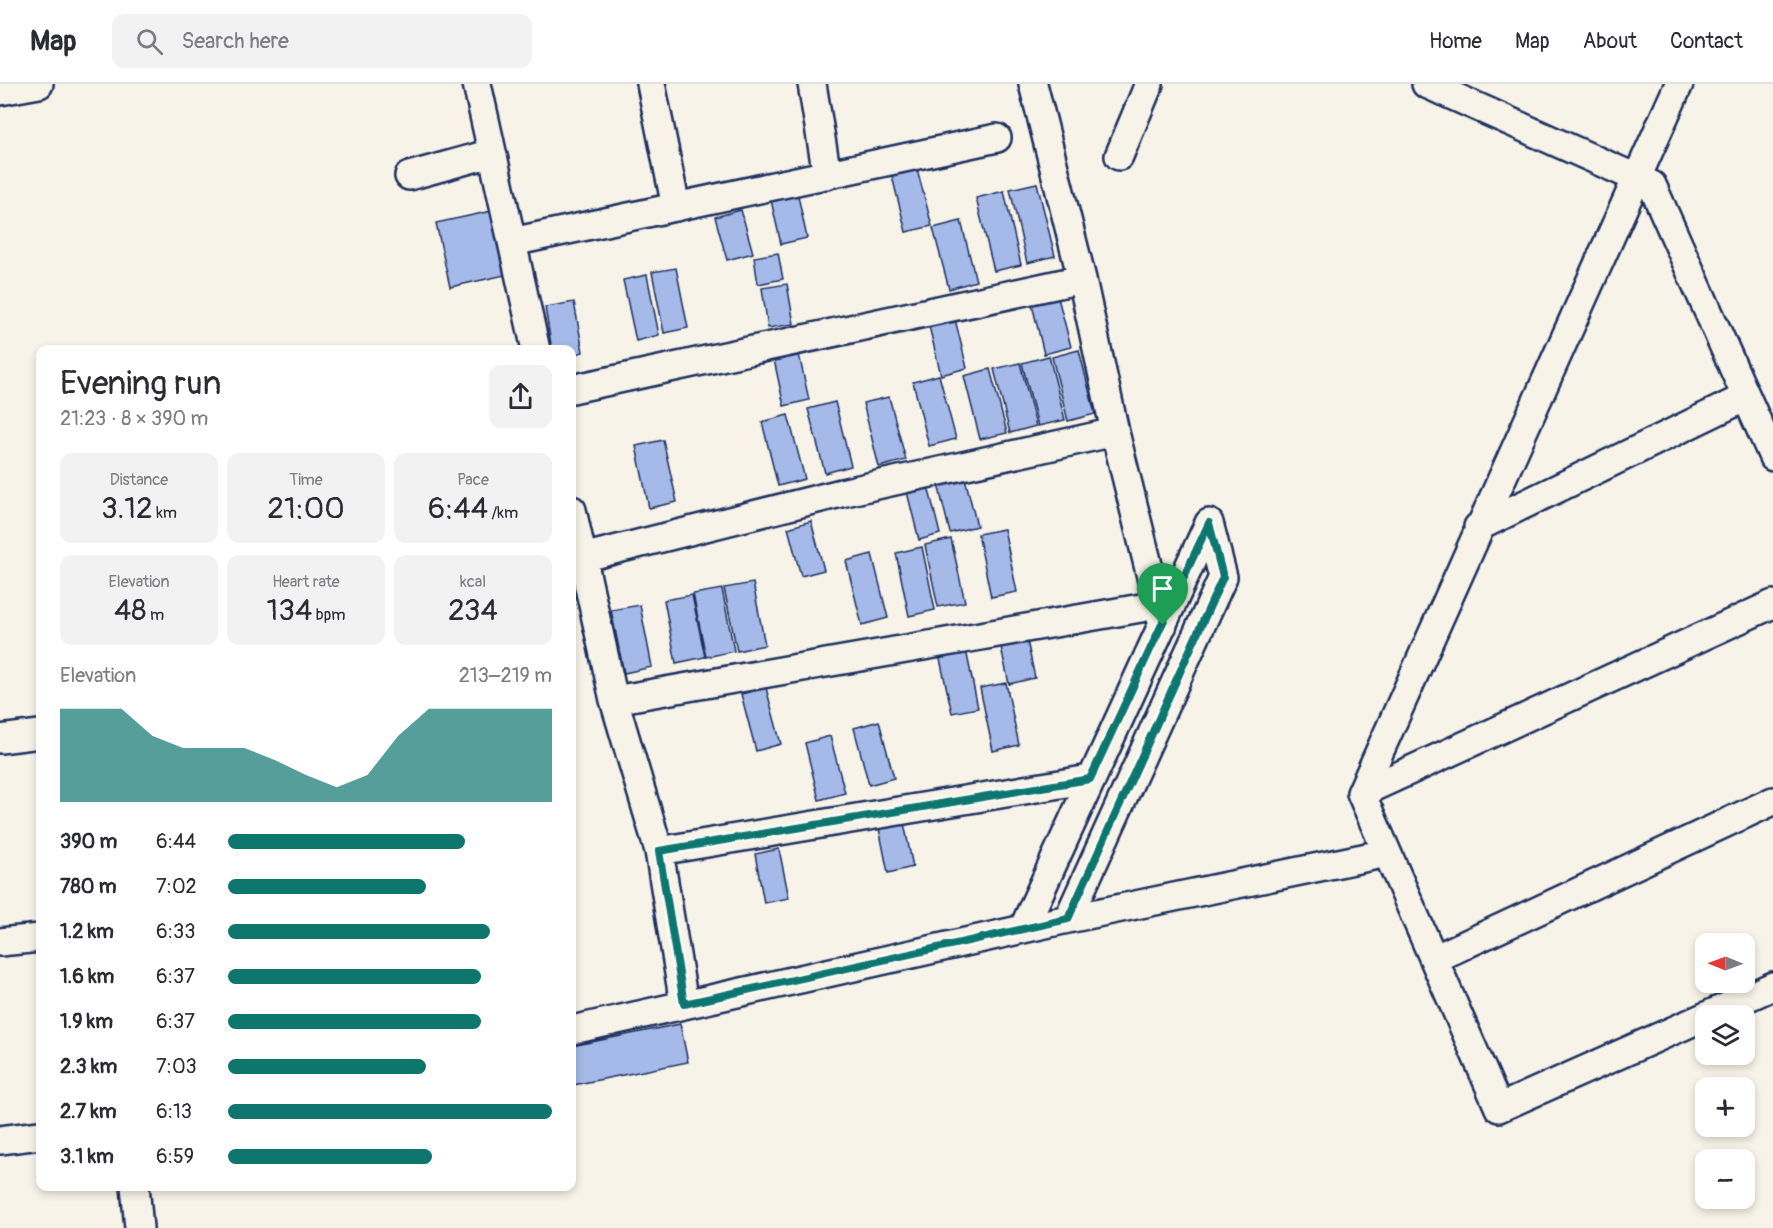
<!DOCTYPE html>
<html lang="en">
<head>
<meta charset="utf-8">
<style>
	:root { --surface:#fff; --page:#f2f2f3; --text:#2b2b33; --muted:#7c7c81; --line:#e1e1e2; --accent:#0f766e }
	body { margin:0; font-family:Pangolin,sans-serif; background:var(--page); color:var(--text); height:100vh; display:flex; flex-direction:column; font-size:22px; white-space:nowrap }
	* { box-sizing:border-box; margin:0 }
	p { font-size:20px; color:var(--muted) }
	.icon { flex:none; width:33px; height:33px; fill:none; stroke:currentColor; stroke-width:2; stroke-linecap:round; stroke-linejoin:round }
	.map { position:relative; flex:1; overflow:hidden }
	.panel { position:absolute; left:36px; top:261px; width:540px; height:846px; display:flex; flex-direction:column; background:var(--surface); border-radius:12px; box-shadow:0 3px 9px #0003 }
	.panel>* { flex:none }
	.needle { width:39px; rotate:271deg }
	.controls { position:absolute; left:1695px; top:849px; display:grid; gap:12px }
	.controls a { display:grid; place-items:center; width:60px; height:60px; border-radius:12px; background:var(--surface); box-shadow:0 3px 9px #0003; font-size:30px }
	.pin { position:absolute; display:grid; place-items:center; width:51px; height:51px; color:#fff; margin:-62px -26px; border-radius:50% 50% 50% 0; rotate:-45deg; box-shadow:0 0 6px #0007 }
	.pin .icon { rotate:45deg }
	.round { display:grid; place-items:center; flex:none; width:63px; height:63px; border-radius:12px; background:var(--page) }
	.headline { display:flex; align-items:center; justify-content:space-between; height:102px; padding:0 24px }
	h1 { font-size:33px; font-weight:600; line-height:45px }
	.stats { display:grid; grid-template-columns:repeat(3,1fr); gap:9px; height:102px; padding:6px 24px }
	.stats div { display:grid; align-content:center; border-radius:12px; background:var(--page); text-align:center }
	.stats b { font-size:30px; font-weight:600 }
	.stats small { font-size:16px; font-weight:400 }
	.stats p { font-size:16px }
	.chart { height:168px; padding:12px 24px }
	.chart p { display:flex; justify-content:space-between }
	.chart svg { width:100%; height:108px; margin-top:6px; fill:var(--accent); opacity:.7 }
	ul { padding:0 24px; list-style:none; font-size:20px }
	li { display:grid; grid-template-columns:96px 72px 1fr; align-items:center; height:45px }
	li i { height:15px; border-radius:8px; background:var(--accent) }
	header { display:flex; align-items:center; gap:36px; box-sizing:border-box; height:84px; padding:0 30px; background:var(--surface); border-bottom:2px solid var(--line) }
	header strong { font-size:28px }
	nav { display:flex; gap:33px; margin-inline-start:auto; font-size:21px }
	.search { width:420px; height:54px; background:var(--page); display:flex; align-items:center; gap:15px; box-sizing:border-box; padding:0 21px; border-radius:12px; color:var(--muted); font-size:22px }
	.map>svg:first-child { display:block }
	.building { fill:#a5bae8; stroke:#1b2f5e; stroke-width:1.5 }
	.lines { fill:none; stroke-linecap:round; stroke-linejoin:round }
	.street-casing { stroke:#1b2f5e; stroke-width:32 }
	.street { stroke:#f7f3e8; stroke-width:27 }
	.route-casing { stroke:#fff; stroke-width:12 }
	.route { stroke:#0f766e; stroke-width:8 }
</style>
</head>
<body>
<header>
<strong>Map</strong>
<div class="search"><svg class="icon" aria-label="search" viewBox="0 0 24 24"><circle cx="10" cy="10" r="6"/><path d="M15 15l6 6"/></svg>Search here</div>
<nav><a>Home</a><a>Map</a><a>About</a><a>Contact</a></nav>
</header>
<div class="map">
<svg width="1773" height="1144" viewBox="0 0 1773 1144">
	<rect width="100%" height="100%" fill="#f7f3e8"/>
	<filter id="ink" filterUnits="userSpaceOnUse"><feTurbulence type="fractalNoise" baseFrequency=".0167" numOctaves="2"/><feDisplacementMap in="SourceGraphic" scale="12" xChannelSelector="R" yChannelSelector="G"/><feConvolveMatrix kernelMatrix="1 2 1 2 8 2 1 2 1" color-interpolation-filters="sRGB"/></filter>
	<g filter="url(#ink)">
		<path class="building" d="M916 81 932 142 906 148 891 88Z
			M1037 99 1055 172 1027 179 1010 105Z
			M797 107 807 154 781 160 770 112Z
			M1004 107 1021 181 994 187 976 114Z
			M741 126 753 169 727 176 715 133Z
			M492 127 505 191 450 203 436 139Z
			M961 137 976 197 949 205 933 144Z
			M778 169 783 195 758 200 754 173Z
			M676 184 688 244 664 249 652 188Z
			M647 191 659 251 636 257 623 196Z
			M787 200 794 240 768 244 762 204Z
			M1056 206 1071 263 1044 270 1030 212Z
			M574 218 583 268 572 271V266H552L545 223Z
			M953 227 967 284 941 291 927 234Z
			M798 266 809 316 784 322 773 271Z
			M1079 266 1095 330 1068 337 1052 273Z
			M1049 272 1065 336 1038 342 1022 279Z
			M1020 279 1036 342 1010 349 994 285Z
			M990 285 1007 349 980 355 964 292Z
			M939 291 956 355 929 362 913 298Z
			M889 313 906 376 879 383 863 319Z
			M835 318 851 382 825 389 808 325Z
			M788 331 805 395 778 402 762 338Z
			M663 356 677 418 649 424 636 362Z
			M964 390 977 442 950 449 937 396Z
			M927 398 940 450 919 456 906 404Z
			M811 437 824 486 801 492 788 444Z
			M1004 445 1017 508 991 513 978 450Z
			M951 455 965 518 938 523 925 461Z
			M922 463 935 526 909 532 896 469Z
			M872 470 888 534 862 541 846 477Z
			M753 499 765 561 737 567 724 504Z
			M722 505 734 567 706 573 693 510Z
			M692 511 705 573 676 579 664 516Z
			M640 521 652 583 624 589 611 526Z
			M1025 547 1035 594 1009 600 999 554Z
			M965 561 978 624 952 629 938 566Z
			M1006 599 1019 661 993 667 980 604Z
			M766 604 781 660 756 667 741 610Z
			M879 637 894 694 869 701 854 644Z
			M830 652 845 709 819 716 805 659Z
			M904 739 913 783 888 789 879 744Z
			M779 765 789 814 764 819 755 770Z
			M680 940 688 978 573 1001 572 962Z"/>
		<g class="lines">
			<defs>
				<path id="street" d="M477 0 536 266
					M651 0 676 123
					M812 0 827 91
					M1033 0 1082 195 1115 348 1163 541
					M1426 0 1652 101 1773 373
					M1679 0 1361 709 1499 1024 1706 932
					M0 7 39 0
					M1119 72 1149 0
					M409 92 492 69
					M512 158 997 54
					M572 305 1082 195
					M572 426 614 616 659 767 684 920
					M1478 443 1746 313
					M582 474 841 409 1115 348
					M614 616 1158 521
					M0 655 40 650
					M1361 709 1773 520
					M659 767 1090 695
					M1023 845 1209 439 1223 493 1068 835
					M0 858 40 854
					M1434 875 1773 717
					M1706 932 1773 902
					M572 946 1068 835 1387 769
					M0 1056 40 1051
					M135 1102 139 1144"/>
			</defs>
			<use href="#street" class="street-casing"/>
			<use href="#street" class="street"/>
		</g>
	</g>
	<g class="lines" filter="url(#ink)">
		<defs>
			<path id="route" d="M1209 439 1223 493 1068 835 684 920 659 767 1090 695Z"/>
		</defs>
		<use href="#route" class="route-casing"/>
		<use href="#route" class="route"/>
	</g>
</svg>
<div class="controls">
<a><svg class="needle" viewBox="-14 -14 28 28"><path d="M0-13l5 13h-10z" fill="#e53935"/><path d="M0 13l5-13h-10z" fill="#7c7c81"/></svg></a>
<a><svg class="icon" aria-label="layers" viewBox="0 0 24 24"><path d="M12 4l9 5-9 5-9-5zM3 14l9 5 9-5"/></svg></a>
<a>+</a>
<a>−</a>
</div>
<div class="pin" style="left:1163px;top:541px;background:#1e9e55"><svg class="icon" aria-label="arrive" viewBox="0 0 24 24"><path d="M6 21V4h12l-3 4 3 4H6"/></svg></div>
<section class="panel">
<div class="headline"><div><h1>Evening run</h1><p>21:23 · 8 × 390 m</p></div><a class="round"><svg class="icon" aria-label="share" viewBox="0 0 24 24"><path d="M12 15V3M7 8l5-5 5 5M5 13v7h14v-7"/></svg></a></div>
<div class="stats">
<div><p>Distance</p><b>3.12<small> km</small></b></div>
<div><p>Time</p><b>21:00</b></div>
<div><p>Pace</p><b>6:44<small> /km</small></b></div>
</div>
<div class="stats">
<div><p>Elevation</p><b>48<small> m</small></b></div>
<div><p>Heart rate</p><b>134<small> bpm</small></b></div>
<div><p>kcal</p><b>234</b></div>
</div>
<div class="chart"><p><span>Elevation</span>213–219 m</p>
<svg viewBox="0 0 160 44" preserveAspectRatio="none"><path d="M0 44V6L10 6L20 6L30 17L40 22L50 22L60 22L70 27L80 33L90 38L100 33L110 17L120 6L130 6L140 6L150 6L160 6V44z"/></svg>
</div>
<ul>
<li><b>390 m</b>6:44<i style="width:73%"></i></li>
<li><b>780 m</b>7:02<i style="width:61%"></i></li>
<li><b>1.2 km</b>6:33<i style="width:81%"></i></li>
<li><b>1.6 km</b>6:37<i style="width:78%"></i></li>
<li><b>1.9 km</b>6:37<i style="width:78%"></i></li>
<li><b>2.3 km</b>7:03<i style="width:61%"></i></li>
<li><b>2.7 km</b>6:13<i style="width:100%"></i></li>
<li><b>3.1 km</b>6:59<i style="width:63%"></i></li>
</ul>
</section>
</div>
</body>
</html>
